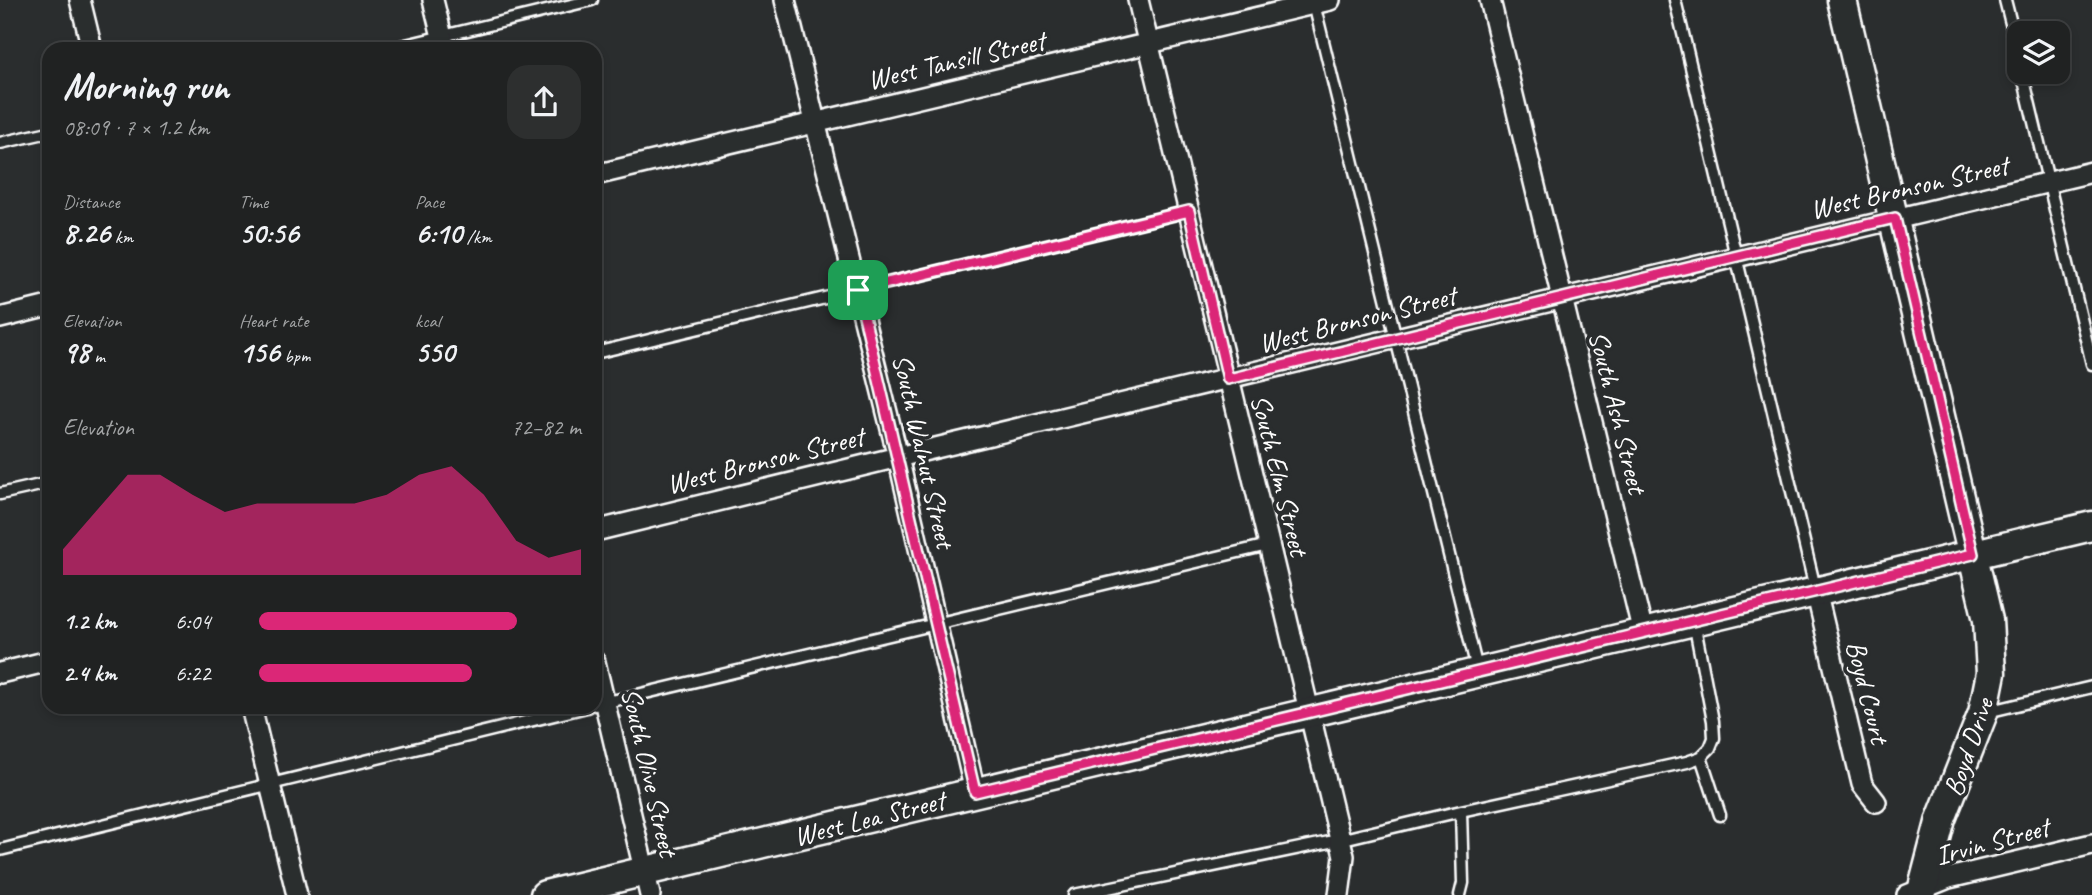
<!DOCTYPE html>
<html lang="en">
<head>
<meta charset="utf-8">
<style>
	:root { --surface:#202222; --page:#2d2f2f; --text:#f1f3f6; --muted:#a2a4a5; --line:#3d3f40; --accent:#db2777 }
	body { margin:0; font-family:Caveat,sans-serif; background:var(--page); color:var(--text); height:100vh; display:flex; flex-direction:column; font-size:26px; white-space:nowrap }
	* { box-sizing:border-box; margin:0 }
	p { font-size:23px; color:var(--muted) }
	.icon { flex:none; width:38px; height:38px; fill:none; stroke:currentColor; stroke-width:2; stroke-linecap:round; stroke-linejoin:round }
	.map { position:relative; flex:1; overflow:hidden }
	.drawer { position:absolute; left:42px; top:42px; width:560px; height:672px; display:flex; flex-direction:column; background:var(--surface); border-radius:21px; box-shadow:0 4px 10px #0003,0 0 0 2px var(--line) }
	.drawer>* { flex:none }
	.buttons { position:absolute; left:2007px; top:21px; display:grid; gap:14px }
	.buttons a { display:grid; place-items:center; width:63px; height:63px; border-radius:14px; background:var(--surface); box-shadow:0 4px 10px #0003,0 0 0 2px var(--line); font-size:35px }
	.pin { position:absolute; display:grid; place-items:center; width:60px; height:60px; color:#fff; margin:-30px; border-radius:14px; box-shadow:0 4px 10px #0006 }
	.round { display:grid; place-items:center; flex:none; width:74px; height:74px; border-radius:21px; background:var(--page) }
	.headline { display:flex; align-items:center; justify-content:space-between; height:119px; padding:0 21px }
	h1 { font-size:38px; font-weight:700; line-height:52px }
	.metrics { display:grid; grid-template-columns:repeat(3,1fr); gap:10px; height:119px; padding:7px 21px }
	.metrics div { display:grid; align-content:center }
	.metrics b { font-size:30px; font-weight:700 }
	.metrics small { font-size:19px; font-weight:400 }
	.metrics p { font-size:19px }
	.chart { height:196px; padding:14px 21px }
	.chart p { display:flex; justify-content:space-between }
	.chart svg { width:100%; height:126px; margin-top:7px; fill:var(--accent); opacity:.7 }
	ul { padding:0 21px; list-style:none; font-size:23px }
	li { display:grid; grid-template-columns:112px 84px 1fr; align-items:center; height:52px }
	li i { height:18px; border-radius:9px; background:var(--accent) }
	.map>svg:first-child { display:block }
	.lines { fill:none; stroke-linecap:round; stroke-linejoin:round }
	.lane-casing { stroke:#fff; stroke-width:15 }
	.street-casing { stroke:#fff; stroke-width:24 }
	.secondary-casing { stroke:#fff; stroke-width:33 }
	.lane { stroke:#2a2d2e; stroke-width:10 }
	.street { stroke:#2a2d2e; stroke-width:19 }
	.secondary { stroke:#2a2d2e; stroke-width:28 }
	.route-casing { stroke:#fff; stroke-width:14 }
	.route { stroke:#db2777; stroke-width:9 }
	.labels { text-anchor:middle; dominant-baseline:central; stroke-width:7; stroke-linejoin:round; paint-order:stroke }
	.street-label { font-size:28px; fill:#fff; stroke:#2a2d2e }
</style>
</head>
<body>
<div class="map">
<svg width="2092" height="895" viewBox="0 0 2092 895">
	<rect width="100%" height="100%" fill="#2a2d2e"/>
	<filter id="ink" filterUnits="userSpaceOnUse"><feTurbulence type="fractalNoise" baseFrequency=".0143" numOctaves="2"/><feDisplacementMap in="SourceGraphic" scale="14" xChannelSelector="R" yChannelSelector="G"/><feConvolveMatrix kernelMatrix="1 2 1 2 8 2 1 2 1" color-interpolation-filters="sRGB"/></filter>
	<g filter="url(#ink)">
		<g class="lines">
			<defs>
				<path id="lane" d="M1675 0 1815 588
					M2005 0 2020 59
					M1314 4 1477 669
					M389 49 592 0
					M2022 72 2092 364
					M0 143 49 132
					M595 353 1189 211
					M0 494 49 483
					M595 705 1268 545
					M1987 712 2092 687
					M1701 757 1720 815
					M0 850 587 707
					M1074 895 1339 840 1461 811 1687 762 1701 757 1710 748 1714 738 1713 721 1694 622
					M1460 895 1463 883 1461 811"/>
				<path id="street" d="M80 0 92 49
					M433 0 445 49
					M785 0 898 457 975 792
					M1138 0 1344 856 1339 895
					M1490 0 1643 633
					M595 175 1330 0
					M0 318 49 306
					M595 531 898 457 2092 172
					M1816 591 1862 784 1876 802
					M595 662 650 895
					M0 673 49 661
					M251 707 297 895
					M1907 895 1949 878 2092 844"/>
				<path id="secondary" d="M1842 0 1988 620 1991 673 1983 713 1941 819 1921 895
					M545 895 2092 526"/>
			</defs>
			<use href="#lane" class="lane-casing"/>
			<use href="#street" class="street-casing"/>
			<use href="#secondary" class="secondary-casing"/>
			<use href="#lane" class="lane"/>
			<use href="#street" class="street"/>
			<use href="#secondary" class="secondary"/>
		</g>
	</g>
	<g class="lines" filter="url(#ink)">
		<defs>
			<path id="route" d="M1189 211 1228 379 1895 218 1973 554 975 792 858 290Z"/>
		</defs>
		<use href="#route" class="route-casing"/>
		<use href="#route" class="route"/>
	</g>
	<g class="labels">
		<g class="street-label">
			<text transform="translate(956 60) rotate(-13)">West Tansill Street</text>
			<text transform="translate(1909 187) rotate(-13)">West Bronson Street</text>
			<text transform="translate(1357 319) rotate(-14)">West Bronson Street</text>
			<text transform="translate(1618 412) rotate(76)">South Ash Street</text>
			<text transform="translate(924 451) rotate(77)">South Walnut Street</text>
			<text transform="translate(765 460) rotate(-14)">West Bronson Street</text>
			<text transform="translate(1280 475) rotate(76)">South Elm Street</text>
			<text transform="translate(1868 692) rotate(76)">Boyd Court</text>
			<text transform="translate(1968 747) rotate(-71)">Boyd Drive</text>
			<text transform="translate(650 772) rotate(77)">South Olive Street</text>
			<text transform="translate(869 818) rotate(-14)">West Lea Street</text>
			<text transform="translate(1992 841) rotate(-15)">Irvin Street</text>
		</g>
	</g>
</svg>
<div class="buttons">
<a><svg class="icon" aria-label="layers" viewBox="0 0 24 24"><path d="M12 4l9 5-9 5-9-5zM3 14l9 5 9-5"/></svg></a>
</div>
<div class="pin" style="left:858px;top:290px;background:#1e9e55"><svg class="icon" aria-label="arrive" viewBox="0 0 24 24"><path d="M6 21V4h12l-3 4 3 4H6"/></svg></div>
<section class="drawer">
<div class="headline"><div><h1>Morning run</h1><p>08:09 · 7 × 1.2 km</p></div><a class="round"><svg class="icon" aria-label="share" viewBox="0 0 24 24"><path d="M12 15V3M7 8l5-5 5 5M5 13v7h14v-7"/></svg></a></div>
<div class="metrics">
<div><p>Distance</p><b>8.26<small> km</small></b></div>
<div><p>Time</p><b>50:56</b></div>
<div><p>Pace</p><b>6:10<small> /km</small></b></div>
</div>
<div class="metrics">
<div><p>Elevation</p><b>98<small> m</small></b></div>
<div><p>Heart rate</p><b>156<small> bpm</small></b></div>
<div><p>kcal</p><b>550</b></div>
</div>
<div class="chart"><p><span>Elevation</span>72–82 m</p>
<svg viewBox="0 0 160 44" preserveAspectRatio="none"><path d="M0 44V35L10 22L20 9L30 9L40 16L50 22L60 19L70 19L80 19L90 19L100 16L110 9L120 6L130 16L140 32L150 38L160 35V44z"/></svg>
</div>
<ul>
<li><b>1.2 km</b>6:04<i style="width:80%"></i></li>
<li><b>2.4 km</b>6:22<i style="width:66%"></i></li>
</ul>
</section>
</div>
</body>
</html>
